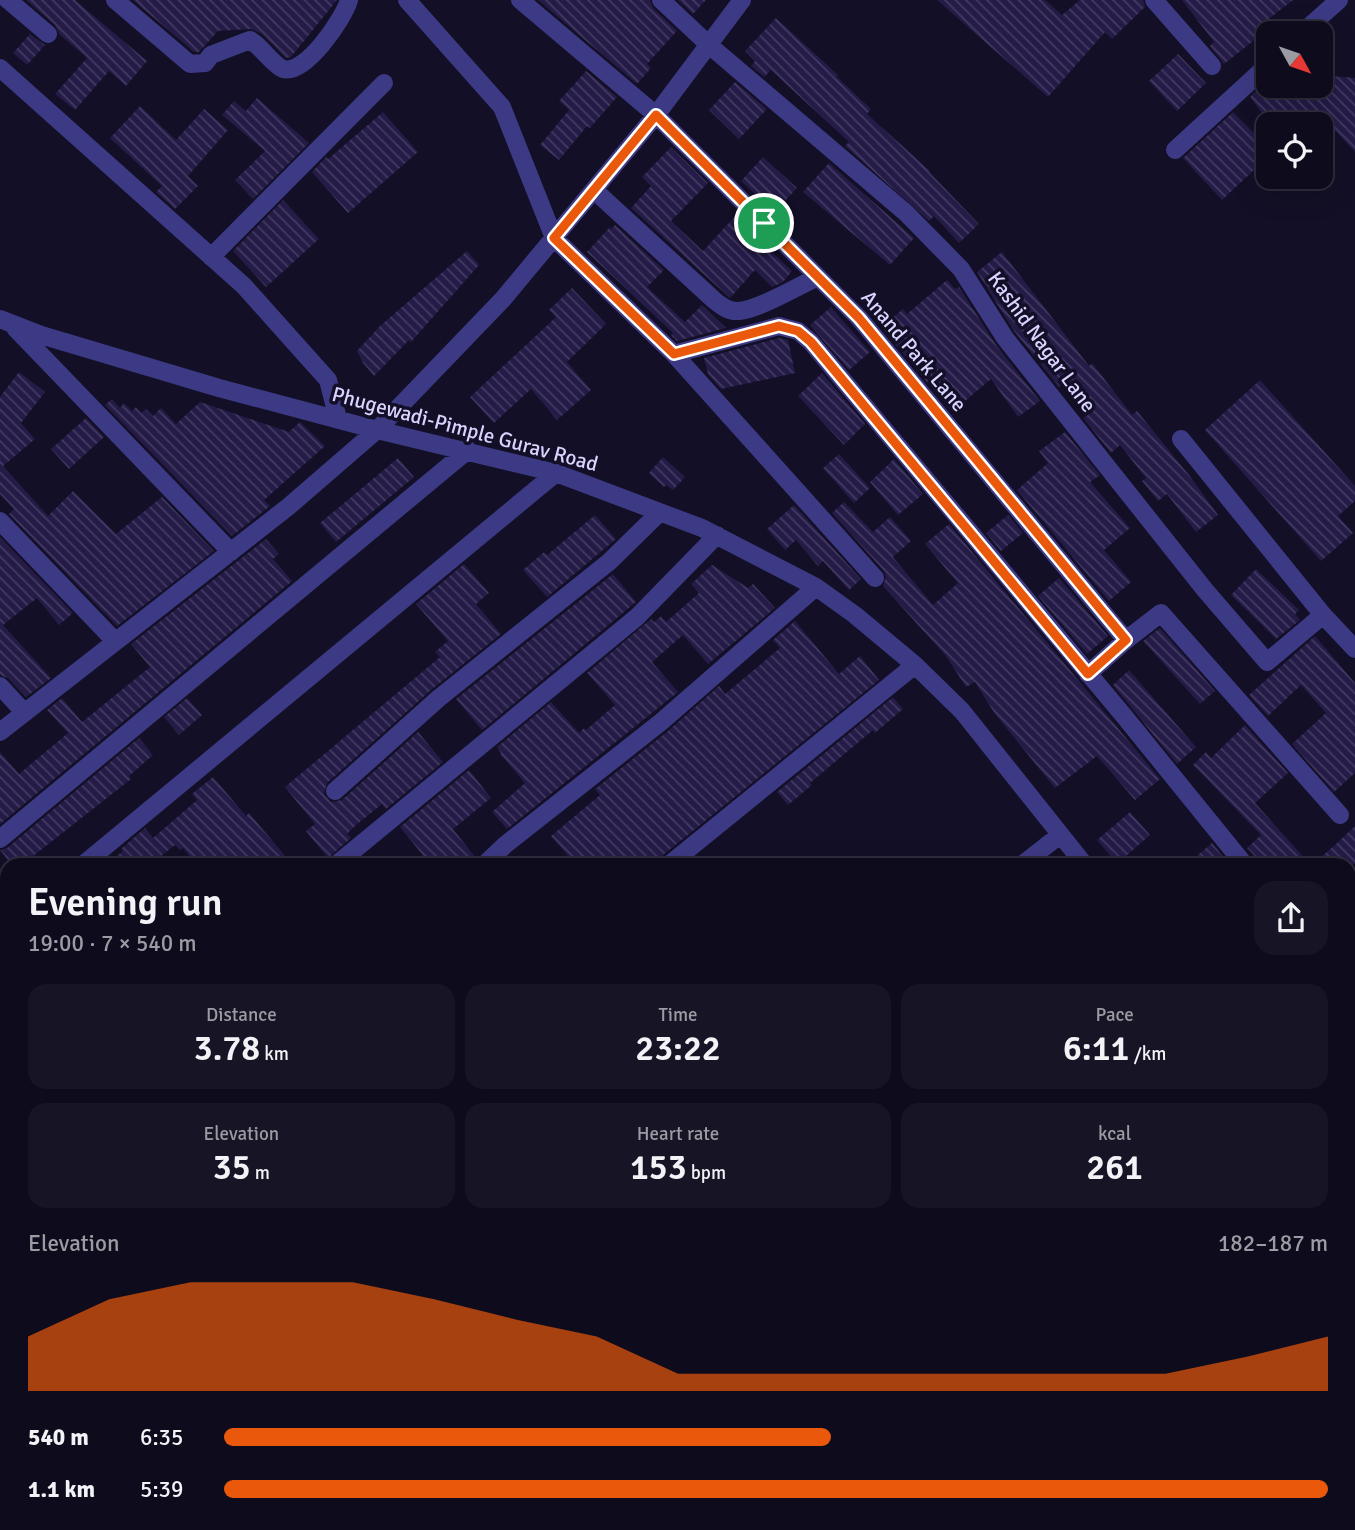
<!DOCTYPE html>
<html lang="en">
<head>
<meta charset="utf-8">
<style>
	:root { --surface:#0e0b1c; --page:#171425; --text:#f1f3f6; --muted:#9b9ba3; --line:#2e2b3b; --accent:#ea580c }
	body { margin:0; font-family:Signika,sans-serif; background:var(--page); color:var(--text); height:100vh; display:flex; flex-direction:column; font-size:26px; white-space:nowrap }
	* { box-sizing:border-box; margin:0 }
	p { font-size:23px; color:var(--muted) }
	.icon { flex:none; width:38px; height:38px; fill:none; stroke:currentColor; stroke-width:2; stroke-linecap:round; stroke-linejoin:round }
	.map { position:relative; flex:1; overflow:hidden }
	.drawer { position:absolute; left:0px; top:858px; width:1356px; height:674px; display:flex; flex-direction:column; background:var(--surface); border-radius:21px 21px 0 0; box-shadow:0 7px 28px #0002,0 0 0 2px var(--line) }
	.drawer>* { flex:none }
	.needle { width:46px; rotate:130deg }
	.buttons { position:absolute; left:1256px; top:21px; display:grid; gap:14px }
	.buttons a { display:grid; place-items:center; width:77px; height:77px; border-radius:14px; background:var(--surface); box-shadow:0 7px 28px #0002,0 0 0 2px var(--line); font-size:35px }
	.pin { position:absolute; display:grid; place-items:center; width:60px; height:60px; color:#fff; margin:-30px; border:4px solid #fff; border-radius:50%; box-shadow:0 2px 7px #0007 }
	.round { display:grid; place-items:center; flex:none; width:74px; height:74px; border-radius:21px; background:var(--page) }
	.overview { display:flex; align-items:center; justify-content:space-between; height:119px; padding:0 28px }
	h1 { font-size:38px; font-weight:600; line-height:52px }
	.metrics { display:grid; grid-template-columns:repeat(3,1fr); gap:10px; height:119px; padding:7px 28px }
	.metrics div { display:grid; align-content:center; border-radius:18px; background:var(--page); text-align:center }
	.metrics b { font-size:35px; font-weight:600 }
	.metrics small { font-size:19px; font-weight:400 }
	.metrics p { font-size:19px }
	.chart { height:196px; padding:14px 28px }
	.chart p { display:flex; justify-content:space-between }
	.chart svg { width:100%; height:126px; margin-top:7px; fill:var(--accent); opacity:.7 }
	ul { padding:0 28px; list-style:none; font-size:23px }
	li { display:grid; grid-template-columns:112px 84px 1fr; align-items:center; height:52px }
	li i { height:18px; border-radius:9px; background:var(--accent) }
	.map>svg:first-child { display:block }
	.building { fill:url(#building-back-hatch) }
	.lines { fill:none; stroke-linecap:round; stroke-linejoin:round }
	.minor { stroke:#3d3a85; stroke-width:18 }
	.route-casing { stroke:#fff; stroke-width:14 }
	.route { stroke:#ea580c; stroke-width:9 }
	.labels { text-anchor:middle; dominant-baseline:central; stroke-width:7; stroke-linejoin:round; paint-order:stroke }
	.street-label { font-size:21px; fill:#d9d4ff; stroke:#130f26 }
</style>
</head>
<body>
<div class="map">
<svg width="1355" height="1530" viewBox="0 0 1355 1530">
	<defs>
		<pattern id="building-back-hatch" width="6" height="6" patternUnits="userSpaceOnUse" patternTransform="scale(1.75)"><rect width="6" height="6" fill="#241b47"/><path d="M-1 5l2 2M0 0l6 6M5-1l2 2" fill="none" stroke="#433b63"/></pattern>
	</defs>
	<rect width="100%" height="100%" fill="#130f26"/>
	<path class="building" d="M26 0H75L147 61 126 86 109 71 75 110 55 94 87 58 59 34 55 25Z
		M133 0H337L291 57 286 58 262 34 251 29 218 31 199 52H194Z
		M538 0H650L653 8 677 31 647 64 651 68 637 84Z
		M678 0H706L693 14Z
		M937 0H1045L1062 15 1080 0H1143L1145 7 1112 39 1105 32 1048 97Z
		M1182 0H1293L1257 28 1262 34 1224 64 1210 46 1214 42Z
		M776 18 838 75 837 77 871 109 867 114 930 171 929 172 979 224 959 243 934 216 929 221 845 146 849 142 771 70 764 77 751 66 755 61 745 51Z
		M30 34 45 45 27 65 13 53Z
		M1178 54 1206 83 1177 111 1149 81Z
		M586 71 617 97 590 128 587 126 559 160 540 145 569 110 559 101Z
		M1321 75 1355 78V152L1317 111 1302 124H1271L1269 122V156L1222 200 1183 158 1233 112 1253 132 1267 120 1250 97 1262 86H1321Z
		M735 82 767 109 739 139 709 110Z
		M257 98 309 143 253 199 235 180 265 151 222 115 234 101 246 111Z
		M140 106 176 140 204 109 228 130 188 176 198 186 175 209 156 192 162 186 110 138Z
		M383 112 418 152 348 213 312 172 326 157 328 159Z
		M671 147 708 183 671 221 703 251 738 213 757 232 754 235 792 271 783 282 772 287 755 270 730 298 631 208 651 186 642 177Z
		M763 157 797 188 772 215 754 197 756 195 741 181Z
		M829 163 914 238 890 265 803 192Z
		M283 200 319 239 266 287 233 251Z
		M615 225 664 270 647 287 685 322 702 305 726 328 677 341 671 335 673 333 587 252 610 227 611 229Z
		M467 251 479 265 411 342 409 340 374 376 363 363 357 351 380 326Z
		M1002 252 1089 366 1092 363 1132 415 1137 411 1189 475 1218 515 1196 532 1167 494 1158 501 1142 481 1146 478 1120 445 1111 453 1083 418 1090 413 1067 381 1059 387 1014 331 977 272Z
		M947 280 955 289 959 287 996 345 1040 401 1018 417 991 379 952 412 881 327 903 309 907 314Z
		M572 288 606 324 567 362 591 390 557 420 531 389 494 423 470 397 556 317 549 310Z
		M831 307 870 352 849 370 810 325Z
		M779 338 788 340 795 373 721 389 708 374 704 358Z
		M19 372 45 392 21 423 35 439 3 466 48 516 73 491 116 534 162 497 214 551 117 626 9 514 14 509 0 494V397Z
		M822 373 865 424 844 445 798 396Z
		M1260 380 1355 486V501L1338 516 1353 533 1321 561 1205 430Z
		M112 399 120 408 124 403 132 411 136 407 141 413 146 409 153 416 161 408 176 424 200 402 289 432 300 422 325 446 264 500 270 506 232 536 105 405Z
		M86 418 104 437 69 469 51 449Z
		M1065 432 1100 475 1090 482 1130 528 1104 550 1131 582 1109 601 1017 490 1048 463 1039 451Z
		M839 454 870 488 854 503 823 468Z
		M663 457 685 477 673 490 666 485 664 487 649 473Z
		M398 458 414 477 336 542 320 523Z
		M894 459 923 494 898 515 870 482Z
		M844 502 873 532 890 517 911 541 893 557 933 605 958 583 925 544 949 524 1160 779 1135 800 1097 756 1055 788 995 714 975 682 966 687 946 656 883 586 886 576 883 570 832 513Z
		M794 505 861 579 849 590 823 561 818 566 796 540 785 550 767 529Z
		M595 515 616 539 547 597 523 570 544 552 547 555Z
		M1008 515 1023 533 1001 551 986 533Z
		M0 537 73 613 59 625 37 598 3 625 51 678 26 697 8 678 0 675Z
		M266 539 279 554 273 559 292 581 0 824V752L19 774 68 733 47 710 62 698 82 722 150 667 131 644Z
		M464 564 489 593 476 604 501 634 431 690 327 783 324 794 331 802 342 800 418 732 443 762 386 809 382 804 356 825 347 834 351 838 328 858 306 831 315 824 285 787 440 657 435 652 448 641 416 604Z
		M712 565 748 588 753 584 775 608 708 664 683 635 652 662 678 692 507 829 492 812 525 783 500 754 501 753 497 747 551 702 579 733 584 728 586 730 615 705 587 673 651 619 654 622 661 616 666 622 699 593 691 584Z
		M1256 569 1299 610 1295 614 1300 620 1276 639 1231 595Z
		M613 574 636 602 482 730 456 699Z
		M1059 578 1108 636 1087 654 1038 596Z
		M795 621 839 674 860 656 879 680 663 855 659 864H575L551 836 600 795 595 789 668 731 719 686 725 694 780 648 773 640Z
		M1160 628 1215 691 1200 704 1143 641Z
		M1315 636 1355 683V773L1334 792 1292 744 1326 713 1301 685 1268 716 1249 695Z
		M1129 670 1196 747 1177 764 1113 685Z
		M893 697 903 709 875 733 873 730 810 783 812 785 788 805 777 792Z
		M187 698 202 715 179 735 164 717Z
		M1245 725 1288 773 1255 803 1310 864H1262L1247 848 1261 835 1193 765 1206 752 1211 758Z
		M139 738 153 755 129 776 131 779 23 864H11L0 850 7 848Z
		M469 770 491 798 453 829 476 858 474 864H430L400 827Z
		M213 777 246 816 249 813 292 864H196L183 848 180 850 175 845 151 864H107L123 851 121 849 145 828 153 838 197 800 192 794Z
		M1130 812 1150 835 1117 864 1097 840Z
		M1355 826V864H1313L1336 844Z
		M1212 843 1226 860 1220 864H1187Z"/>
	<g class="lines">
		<path class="minor" d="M8 0 48 34
			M115 0 190 64 205 63 211 55 250 40C261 46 273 65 283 69 305 76 344 18 349 0
			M407 0 502 107 554 238 674 354 779 326 798 331 811 342 1124 716 1244 864
			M520 0 656 115 859 318 1126 640
			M661 0 709 45 906 213 961 269 1005 338 1205 590 1267 662 1323 615 1355 649
			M1154 0 1212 66
			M1302 33 1339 0
			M0 68 244 286 328 380 338 419
			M1175 150 1269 64
			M594 190 714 300C721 306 729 312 739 311 760 309 798 286 818 277
			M211 257 384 83
			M0 319 41 335 219 388 377 430 556 473 702 528 816 587 855 615 915 665 962 711 1084 864
			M15 328 231 552
			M674 354 875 578
			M1181 439 1323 615
			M0 521 115 641
			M1088 674 1126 640 1161 613 1340 815
			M0 686 24 712
			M0 732 288 507 377 430 503 299 656 115 742 0
			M335 791 439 698 609 562 659 513
			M0 839 468 450
			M84 864 556 473
			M337 864 637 617 717 535
			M485 864 505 845 661 722 816 587
			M670 864 915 665
			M1023 864 1060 835
			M0 933 7 927
			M1349 994 1355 1002
			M1349 1027 1355 1022
			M0 1143 7 1138
			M1349 1180 1355 1187
			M0 1268 7 1263
			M1349 1287 1355 1281
			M1349 1399 1355 1405
			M0 1412 7 1407
			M1349 1515 1355 1507
			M201 1530 209 1524
			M680 1530 688 1524
			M954 1530 961 1524
			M1066 1530 1072 1524"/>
	</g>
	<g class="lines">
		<defs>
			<path id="route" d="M656 115 859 318 1126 640 1088 674 811 342 798 331 779 326 674 354 554 238Z"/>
		</defs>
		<use href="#route" class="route-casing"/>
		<use href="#route" class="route"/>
	</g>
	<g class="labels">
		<g class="street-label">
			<text transform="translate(1042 342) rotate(54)">Kashid Nagar Lane</text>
			<text transform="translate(914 351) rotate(50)">Anand Park Lane</text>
			<text transform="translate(465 429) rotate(15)">Phugewadi-Pimple Gurav Road</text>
		</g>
	</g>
</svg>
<div class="buttons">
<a><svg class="needle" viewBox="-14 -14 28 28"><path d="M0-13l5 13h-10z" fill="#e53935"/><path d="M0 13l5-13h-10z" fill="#9b9ba3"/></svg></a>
<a><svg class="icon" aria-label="locate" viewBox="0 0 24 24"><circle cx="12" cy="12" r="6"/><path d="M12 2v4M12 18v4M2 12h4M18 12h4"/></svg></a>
</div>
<div class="pin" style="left:764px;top:223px;background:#1e9e55"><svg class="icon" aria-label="arrive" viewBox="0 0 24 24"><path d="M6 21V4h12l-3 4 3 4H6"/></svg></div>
<section class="drawer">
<div class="overview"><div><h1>Evening run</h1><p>19:00 · 7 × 540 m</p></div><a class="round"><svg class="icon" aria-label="share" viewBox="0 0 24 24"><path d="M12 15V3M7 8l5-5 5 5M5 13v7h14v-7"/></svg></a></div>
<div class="metrics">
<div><p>Distance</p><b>3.78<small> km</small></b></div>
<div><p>Time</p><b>23:22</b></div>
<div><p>Pace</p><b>6:11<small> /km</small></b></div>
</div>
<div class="metrics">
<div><p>Elevation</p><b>35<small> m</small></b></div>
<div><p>Heart rate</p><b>153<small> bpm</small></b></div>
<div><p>kcal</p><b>261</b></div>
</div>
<div class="chart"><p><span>Elevation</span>182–187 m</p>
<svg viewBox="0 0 160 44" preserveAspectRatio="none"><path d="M0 44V25L10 12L20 6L30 6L40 6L50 12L60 19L70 25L80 38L90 38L100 38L110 38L120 38L130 38L140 38L150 32L160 25V44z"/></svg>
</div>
<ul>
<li><b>540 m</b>6:35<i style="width:55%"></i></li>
<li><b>1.1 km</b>5:39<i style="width:100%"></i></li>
</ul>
</section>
</div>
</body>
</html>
